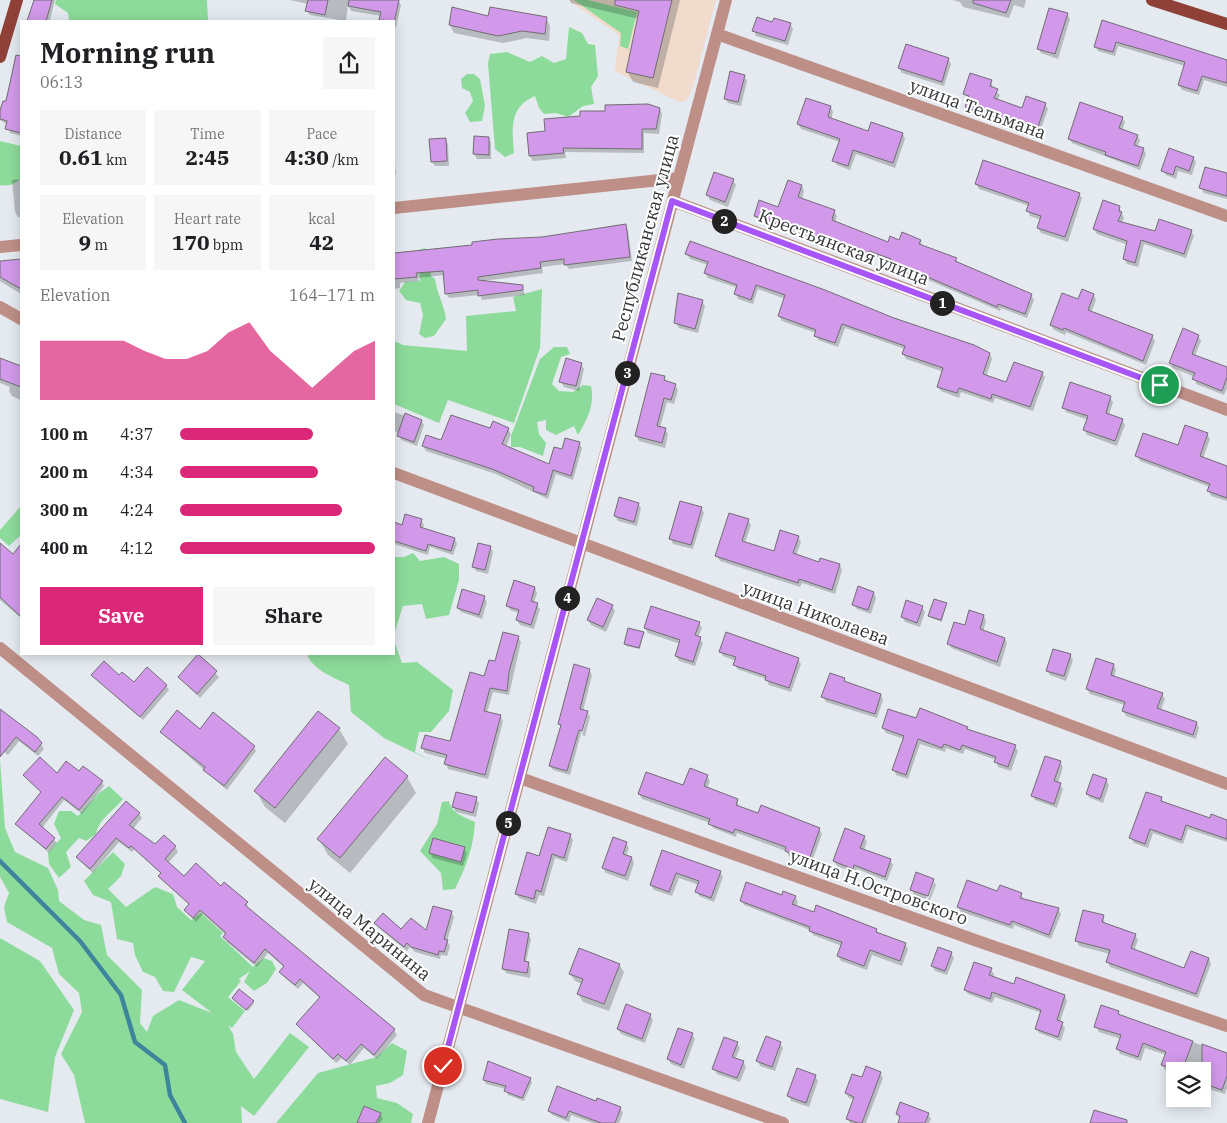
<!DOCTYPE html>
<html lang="en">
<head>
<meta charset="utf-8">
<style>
	:root { --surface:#fff; --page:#f6f6f6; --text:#202124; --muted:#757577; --accent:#db2777 }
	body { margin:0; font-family:"IBM Plex Serif",serif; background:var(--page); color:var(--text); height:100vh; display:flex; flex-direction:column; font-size:19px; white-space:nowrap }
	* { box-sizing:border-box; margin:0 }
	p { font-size:16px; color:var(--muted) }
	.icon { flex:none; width:28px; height:28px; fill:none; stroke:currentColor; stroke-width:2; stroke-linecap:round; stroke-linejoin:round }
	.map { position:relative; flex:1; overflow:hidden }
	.side { position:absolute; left:20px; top:20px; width:375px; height:635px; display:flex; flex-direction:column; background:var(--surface); border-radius:0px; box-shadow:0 2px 12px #0003 }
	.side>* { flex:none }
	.tools { position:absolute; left:1166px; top:1062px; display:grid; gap:10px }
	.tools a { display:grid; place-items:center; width:45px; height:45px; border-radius:0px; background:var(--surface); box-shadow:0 2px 12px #0003; font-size:25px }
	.pin { position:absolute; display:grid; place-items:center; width:42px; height:42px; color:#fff; margin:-21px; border:2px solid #fff; border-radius:50%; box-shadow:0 1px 5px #0007 }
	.km { position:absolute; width:25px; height:25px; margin:-12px; border-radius:50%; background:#222; color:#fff; font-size:14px; line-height:25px; text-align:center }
	.round { display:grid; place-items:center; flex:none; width:52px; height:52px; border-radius:0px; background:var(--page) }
	.head { display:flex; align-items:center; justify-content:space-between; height:85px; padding:0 20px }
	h1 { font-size:28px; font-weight:800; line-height:38px }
	.stats { display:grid; grid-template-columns:repeat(3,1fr); gap:8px; height:85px; padding:5px 20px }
	.stats div { display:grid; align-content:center; border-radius:0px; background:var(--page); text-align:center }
	.stats b { font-size:21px; font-weight:800 }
	.stats small { font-size:14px; font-weight:400 }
	.stats p { font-size:14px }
	.chart { height:140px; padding:10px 20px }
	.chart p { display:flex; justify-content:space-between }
	.chart svg { width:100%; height:90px; margin-top:5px; fill:var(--accent); opacity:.7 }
	.button { display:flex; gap:10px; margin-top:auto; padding:10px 20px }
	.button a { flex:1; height:58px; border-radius:0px; background:var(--accent); color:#fff; font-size:20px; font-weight:800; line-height:58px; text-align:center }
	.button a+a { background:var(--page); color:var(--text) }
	ul { padding:0 20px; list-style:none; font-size:16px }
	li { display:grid; grid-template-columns:80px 60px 1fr; align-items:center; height:38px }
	li i { height:12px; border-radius:6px; background:var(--accent) }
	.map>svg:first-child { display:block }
	.commercial { fill:#f0dbcd }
	.green { fill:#8ddb9b }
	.shadow { fill:#0003 }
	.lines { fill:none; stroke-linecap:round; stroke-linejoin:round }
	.stream { stroke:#3d859b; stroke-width:4.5 }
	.building { fill:#d299ea; stroke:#716d73 }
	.minor { stroke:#bd8f87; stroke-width:12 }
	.major { stroke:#8f4137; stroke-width:12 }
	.route-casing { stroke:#fff; stroke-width:10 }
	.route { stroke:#a855f7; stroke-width:6 }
	.labels { text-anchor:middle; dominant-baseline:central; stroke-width:4; stroke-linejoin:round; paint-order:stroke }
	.street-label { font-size:18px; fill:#343638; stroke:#fff }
</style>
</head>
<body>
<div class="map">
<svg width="1227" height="1123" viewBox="0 0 1227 1123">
	<rect width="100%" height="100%" fill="#e5eaf0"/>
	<path class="commercial" d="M568 0H716L692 90 687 100 679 102 615 71 619 35Z"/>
	<path class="green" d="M56 0H207L208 21H69L68 13 55 4Z
		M574 0H588L637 12 628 49 620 46 621 33Z
		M569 27 582 33 588 44 595 45 598 76 591 87 594 104 583 106 568 117 556 113 544 114 539 108 535 96C509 107 512 129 514 153L505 157 495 149 488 64 490 54 507 52 530 62 542 56 554 63 566 59Z
		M467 74H474L480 79 485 106 482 121 470 122 465 113 473 101 470 92 462 88 461 79Z
		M0 141 21 146V178C16 184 7 187 0 185Z
		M425 248 429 256 431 276 435 279C437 294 444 304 446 319L434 336 425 338 419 334 423 315 420 303 406 300 399 291 405 282 420 281 418 250Z
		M542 289 540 348 514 423 448 400 439 423 394 404V341L403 345 467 351 466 316 516 311 513 297Z
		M554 347H567L570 354 561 357 552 384 559 391 573 392 583 385 591 386C595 404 587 420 578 435L574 426 556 435 546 430V420L537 422 539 434 546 443 543 456 520 447H511V436L540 359Z
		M21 506V535L9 546 0 538V530Z
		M413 553 420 561 444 557 459 564V580L449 615 426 619 422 604 403 606 394 634V557H404Z
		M394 641 402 663 417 662 453 690 449 711 431 732H419L415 752 434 762 384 738 351 712 349 685C335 678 312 670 307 654H394Z
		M0 760 5 828 15 852 48 868 58 890 59 901 84 920 101 925 107 955 142 990 140 1023 147 1032 153 1016 179 1000 212 1013 182 990 205 961 191 957 174 992 163 991 155 977 143 972 135 955 133 943 117 939 111 902 93 895 84 881 113 852 125 864 121 876 108 889 126 907 155 887 173 894 177 907 191 920 201 913 223 933 220 936 253 967 264 958 272 961 276 969 267 983 254 991 244 982 250 971 239 979 241 981 228 997 245 1011 232 1028 228 1025 233 1034 236 1052 254 1079 290 1033 309 1047 254 1116 241 1106 242 1123H85L74 1075 61 1054 82 1012 79 993 59 974 52 948 7 922 4 907 9 893 0 877Z
		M109 786 123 799C113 812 100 817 96 834L86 841 79 838 66 852 71 867 59 878 49 864 48 853 61 838 54 824 59 811H71L78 816 99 793Z
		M449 801C451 813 464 817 475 822 474 846 466 867 455 889L443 890 441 873 420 851 437 824 442 802Z
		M0 938 40 961 74 1010 55 1057 48 1112 0 1099Z
		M392 1043 407 1051 403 1075 390 1083 376 1086 377 1098 397 1103 413 1114 411 1123H276L318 1073 377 1057Z"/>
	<path class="shadow" d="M35 0H55L50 20 54 21H29Z
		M290 0H348L349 2 350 0H398L401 5 396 28 394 27V21H381V16L351 11 348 5 346 21 310 15 307 11 308 4Z
		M570 0H680L658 88 633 82 627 71 639 19 571 3Z
		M953 0H1026L1024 8 1014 5 1009 18 963 7 960 2Z
		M1067 14 1070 19 1058 59 1041 53 1038 48Z
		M489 17 546 18 550 26 549 41 527 38 503 43 454 33 450 25Z
		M1103 21 1227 61V87L1204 80 1199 95 1182 90 1179 85 1185 66 1118 46 1115 56 1098 51 1095 46Z
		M773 23 790 24 793 29 788 45 756 36 754 31Z
		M948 59 951 64 944 86 902 73 899 68Z
		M14 70 21 72V136L10 133 8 125 0 120Z
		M744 76 747 81 741 106 728 103 725 98Z
		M991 81 993 88 1000 95 997 101 1023 110 1045 104 1048 109 1039 134 969 112 966 107 969 99 964 94Z
		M831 108 833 112 831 120 869 133 903 134 905 139 895 168 856 154 850 170 837 165 834 160 840 142 801 129 798 124Z
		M660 109 662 114 659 134 644 133V153L565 152 566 158 533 161 530 156 547 132Z
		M1122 118 1125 122 1122 131 1137 136 1140 140 1137 148 1143 149 1146 154 1140 170 1072 143 1069 138Z
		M489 138 491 143V159H477L474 154Z
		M445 139 448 144 449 166H435L432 162Z
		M1193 158 1196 162 1192 175 1178 171 1176 179 1166 175 1163 171Z
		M394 160 396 174H394Z
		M1227 174V199L1204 193 1201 188Z
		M21 179V217H18L15 212 12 180Z
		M733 180 736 185 728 207 710 200 707 195Z
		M976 184 1079 194 1082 198 1068 242 1041 233 1038 228 1041 220 1030 216 1028 211 1029 206 979 189Z
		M802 186 804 191 802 199 834 211 837 216 835 223 889 244 920 241 923 246 956 259 959 264 1031 295 1034 300 1027 318 1001 308 1000 311 912 273 910 277 893 270 892 263 872 255 870 260 829 243 758 221 755 216 779 209Z
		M1119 207 1124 218 1122 223 1156 232 1191 231 1194 236 1186 258 1144 244 1138 267 1127 264 1124 259 1128 245 1097 234 1094 229Z
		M625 225 628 230 632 261 569 269 565 264 542 267 543 273 483 281 522 286 525 295 482 300 480 295 449 298 446 293 445 275 418 278 419 281 400 283V288L394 289V254L542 238Z
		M687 254 893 319 990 354 992 359 986 377 1007 384 1042 373 1045 377 1033 411 995 398 993 403 961 392 959 398 941 391 938 387 944 372 906 359 903 354 905 349 845 328 838 347 818 340 816 333 782 321 779 316 785 299 758 289 753 304 738 299 736 294 738 288 708 278 705 273 708 265 690 259Z
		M21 260V294L0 281V263Z
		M1094 295 1096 300 1091 313 1152 336 1155 341 1146 365 1066 332 1065 335 1054 330 1051 325 1078 301Z
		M702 301 705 306 698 333 679 328 676 323Z
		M1198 336 1201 341 1195 356 1227 369V388L1224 395 1196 384 1195 377 1173 368 1170 363Z
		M0 360 21 368V400L12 396 9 391 10 387 0 383Z
		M581 364 584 369 579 391 564 387 561 382Z
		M664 377 667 383 675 385 678 390 674 404 667 402 660 428 665 429 668 434 665 448 639 441 636 436Z
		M1110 397 1113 402 1109 415 1122 420 1125 425 1117 446 1087 435 1085 430 1088 420 1066 412 1063 407Z
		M394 412 421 421 424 425 417 446 401 440 399 433 394 431Z
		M508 429 511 434 506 447 550 466 563 451 579 443 582 448 573 480 556 474 548 499 496 474 426 451 423 446 491 430Z
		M1207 434 1210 439 1203 459 1227 467V501L1211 496 1209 491 1210 487 1140 461 1137 456 1179 447Z
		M638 504 641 508 637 526 618 521 615 516Z
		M701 508 704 513 693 549 673 544 671 539Z
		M421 520 424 525 423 529 455 539 457 544 453 555 430 547 428 555 394 544V522L403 525Z
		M748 520 751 525 745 543 775 553 798 537 801 542 796 556 820 563 840 565 842 570 835 594 802 583 800 587 720 561 717 556Z
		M0 545 13 555 15 553 21 559V618L0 600Z
		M490 547 493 552 488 574 476 571 473 566Z
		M535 588 537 593 534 603 540 609 534 629 520 625 517 620 519 613 510 610 508 605Z
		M874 593 876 598 871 614 857 609 854 605Z
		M484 597 487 602 482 619 461 612 458 608Z
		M946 604 942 622 931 618 930 616Z
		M612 606 615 611 606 632 591 625 588 620Z
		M922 607 925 612 920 627 905 622 902 617Z
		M984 616 986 621 983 632 1005 639 1007 643 1000 667 951 648 949 643Z
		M699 623 702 628 698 637 703 643 695 666 679 661 676 656 680 644 648 633 645 628Z
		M643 633 640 649 626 646 625 644Z
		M518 637 521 642 509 695 493 692 487 713 500 716 503 721 488 779 448 769 446 764 447 759 425 753 423 748 451 743 484 678Z
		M720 651 798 659 801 664 791 692 769 685 766 679 737 669 735 664 736 661 723 656Z
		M1070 655 1073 660 1066 681 1050 675 1047 670Z
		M198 656 219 677 200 698 179 677Z
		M1114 665 1116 670 1114 677 1162 694 1165 699 1161 710 1197 723 1199 728 1196 739 1126 716 1123 711 1125 705 1090 694 1087 689Z
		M589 670 592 675 583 711 587 712 590 717 585 736 582 735 588 714H586L570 775 553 770 550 766 561 727 559 724Z
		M92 675 119 677 134 684 166 685 169 690 143 720Z
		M844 679 847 683 881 695 883 700 877 718 826 702 823 697Z
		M0 711 41 744 44 749 38 756 19 741 8 755 0 749Z
		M917 720 967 728 970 731 1015 747 1018 751 1011 771 998 767 996 760 965 749 963 754 946 748 945 752 920 744 908 779 896 775 894 770 904 739 886 733 883 728Z
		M339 729 348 744 285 823 265 807 256 791Z
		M201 731 254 747 256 751 227 790 161 732Z
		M386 759 407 777 416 793 350 873 328 855 319 839Z
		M1060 762 1063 767 1058 783 1063 789 1057 808 1035 800 1033 795Z
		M79 773 102 782 104 786 82 814 64 800 42 828 57 843 49 853 17 824 42 793 25 775Z
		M707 776 710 781 707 789 737 800 739 808 759 815 819 829 822 834 811 864 789 856 786 851 737 833 736 837 713 828 710 823 642 799 639 794 684 787Z
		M1106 780 1109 785 1103 803 1090 798 1087 794Z
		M1161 798 1164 803 1211 820 1227 821V842L1188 829 1183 844 1153 833 1148 848 1134 843 1131 838Z
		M476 799 479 803 476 817 456 812 453 807Z
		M139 814 142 818 133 829 155 846 175 847 178 852 168 863 184 878 221 887 224 884 247 903 248 909 394 1030 397 1035 377 1059 364 1048 350 1065 342 1058 336 1063 298 1025 321 999 303 983 298 989 283 976 280 972 284 967 268 953 257 967 227 942 225 937 226 935 203 914 196 922 185 910 190 905 163 881 160 876 162 874 134 849 132 852 119 842 93 873 81 862 78 858Z
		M570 835 573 840 567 862 555 858 544 896 539 895 536 904 519 898 516 893 540 857Z
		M864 837 867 842 864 850 890 860 893 865 887 881 857 869 855 873 837 866 834 861Z
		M626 843 629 848 626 856 632 858 634 863 628 881 606 873 603 868Z
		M464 849 467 853 463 866 433 858 430 853Z
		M663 852 720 872 723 877 714 902 699 896 697 891 699 885 679 878 672 896 654 890 651 885Z
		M933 880 926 899 914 895 912 890Z
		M934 882 936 885 930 900H928Z
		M998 893 1021 894 1024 900 1058 909 1061 914 1051 939 1014 925 1013 929 961 912 958 907Z
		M783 896 795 897 798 902 796 907 876 930 879 935 905 944 908 949 902 966 872 955 867 970 841 961 838 956 842 946 813 935 810 930 744 905 741 900Z
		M451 912 454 917 447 941 450 946 447 956 441 955 440 959 415 952 410 947 407 951 379 928 376 923 402 931 427 933Z
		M1103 916 1105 924 1135 935 1138 940 1134 951 1185 970 1209 959 1211 964 1198 998 1110 967 1108 962 1110 954 1079 946 1077 941Z
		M528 934 531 939 526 962 531 968 530 978 506 973 503 968Z
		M951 953 954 958 947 975 935 971 932 966Z
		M619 965 624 972 609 1011 583 1002 578 994 582 984 575 981 570 974Z
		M991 970 994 974 993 978 1015 986 1065 996 1067 1001 1060 1022 1065 1028 1061 1041 1039 1033 1036 1028 1042 1013 995 997 992 1003 968 994 965 990Z
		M234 1000 253 1001 254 1003 248 1011Z
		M1118 1012 1121 1017 1227 1054V1088L1225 1094 1205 1088 1202 1083V1071H1175V1073L1165 1070 1162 1065 1166 1055 1145 1048 1141 1061 1120 1054 1118 1049 1121 1039 1099 1032 1096 1027Z
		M650 1015 653 1020 645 1043 621 1034 618 1029Z
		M692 1034 695 1039 684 1069 671 1064 668 1059Z
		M737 1043 740 1048 735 1060 743 1062 746 1067 740 1082 717 1074 714 1069Z
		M780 1043 783 1048 775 1071 760 1066 758 1061Z
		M880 1073 883 1078 866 1123H850L848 1119 855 1100 849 1098 846 1093 862 1079Z
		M815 1076 818 1081 809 1107 791 1101 789 1096Z
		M530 1079 532 1082 524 1101 508 1095 506 1089 486 1084 484 1080Z
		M365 1108 381 1115 383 1119 380 1123H359Z
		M620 1108 623 1113 619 1123H593L571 1115 569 1122 552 1115 549 1110Z
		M897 1114H928L931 1119 929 1123H899L900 1119Z"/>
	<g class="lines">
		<path class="stream" d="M0 861 80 941 121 995 135 1042 165 1065 170 1095 185 1123"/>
	</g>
	<path class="building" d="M34 0H52L46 21H27Z
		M308 0H328L325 15 305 11Z
		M349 0H399L394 23V21L379 20 381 12 348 6Z
		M615 0H672L653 78 626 72 639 11 615 5Z
		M973 0H1011L1006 13 973 3Z
		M452 7 488 16 490 7 547 17 545 34 522 31 498 36 449 25Z
		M1049 8 1068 13 1055 54 1037 49Z
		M757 17 772 22 774 18 791 23 785 41 752 31Z
		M1102 20 1227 60V83L1202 76 1197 91 1178 85 1185 62 1116 42 1113 52 1094 47Z
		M906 44 949 58 942 82 898 68Z
		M16 55 21 56V133L5 129 7 121 0 119V110L3 101H6Z
		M730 71 745 75 738 102 724 99Z
		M970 73 992 80 990 86 998 89 994 98 1022 108 1026 96 1046 103 1037 130 965 107 969 96 963 94Z
		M806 98 831 106 828 117 868 131 871 122 903 133 893 163 853 150 848 166 832 161 840 139 797 124Z
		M1080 102 1123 117 1119 128 1138 135 1134 145 1144 148 1138 166 1105 155 1106 152 1068 139Z
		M648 104 660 108 656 129H642V149L563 148 564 153 529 156 527 133 545 131 544 119 580 116V111H605V105Z
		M474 136 489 137V155L473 154Z
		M446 138 447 161 431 162 429 139Z
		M1169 148 1194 157 1189 171 1176 166 1173 175 1161 171Z
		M983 160 1080 193 1065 237 1037 228 1041 216 1026 211 1029 203 975 184Z
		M1205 167 1227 173V196L1199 188Z
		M714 172 734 179 725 202 706 195Z
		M788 180 802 185 798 197 835 210 832 220 888 242 890 236 899 240 902 232 921 240 919 244 957 258 955 261 1032 294 1025 314 998 304 997 307 909 269 908 273 889 265 891 259 869 251 867 256 825 239 754 216 759 200 778 207Z
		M1103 200 1120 206 1119 211 1122 212 1118 221 1155 231 1159 219 1192 230 1184 254 1141 240 1135 263 1123 259 1127 241 1093 229Z
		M626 224 630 257 564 265V259L540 262 541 268 478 277V280L523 285V290L478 296V290L445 294 443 271 416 273 417 277 394 279V253L472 245V242L498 239 542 237Z
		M690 241 825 290 894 318 974 345 990 353 983 374 1006 382 1014 362 1043 372 1030 407 992 394 991 399 959 388 957 393 937 387 943 368 902 354 905 346 842 324 835 343 814 336 816 330 778 316 785 295 756 285 751 300 734 294 737 285 704 273 708 262 685 254Z
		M21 259V289L0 277V261Z
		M1082 289 1094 294 1088 310 1153 335 1143 361 1064 328 1063 330 1050 325 1062 293 1078 299Z
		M678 293 703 300 695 329 674 323Z
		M1183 328 1199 335 1192 354 1227 367V377L1222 391 1192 379 1195 373 1169 363Z
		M0 358 21 366V387L0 379Z
		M566 358 582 363 576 386 559 382Z
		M651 373 665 376 664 380 676 384 671 400 664 398 657 426 666 428 662 443 635 436Z
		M1070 382 1111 396 1106 413 1123 419 1115 441 1083 430 1088 416 1062 408Z
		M405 413 422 420 414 442 397 436Z
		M451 415 490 428 493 421 509 428 502 444 549 464 554 447 562 449 565 438 580 442 571 476 553 470 546 495 533 491 534 487 492 469 422 446 426 435 441 440Z
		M1185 425 1208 433 1200 456 1227 466V498L1207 491 1210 484 1135 456 1143 433 1178 445Z
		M619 497 639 503 634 522 614 516Z
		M680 501 702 507 691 545 669 539Z
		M729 513 749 519 742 541 774 551 780 530 799 536 793 553 819 562 820 558 840 564 832 590 799 579 798 583 715 556Z
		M405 514 422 519 420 527 455 538 451 551 428 544 426 551 394 541V522L402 525Z
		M0 543 13 554 21 544V617L0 597Z
		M478 543 491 546 485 570 472 567Z
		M514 580 535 587 531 601 538 603 531 625 516 620 519 610 506 606Z
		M858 586 874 592 868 610 852 605Z
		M462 589 485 596 479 615 457 608Z
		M597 598 613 605 603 627 587 620Z
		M934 599 947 603 941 620 928 616Z
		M906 600 923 606 917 623 901 617Z
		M651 606 700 622 695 635 701 637 693 662 675 656 680 640 644 628Z
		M969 610 984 615 980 629 1005 638 997 662 947 644 954 622 965 625Z
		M628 628 644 632 639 648 624 644Z
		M503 632 519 636 509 672 507 691 490 688 484 711 501 715 485 775 444 764 447 755 421 748 425 735 450 741 470 672 484 676 489 660 495 661Z
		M726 632 799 658 789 688 765 680 766 676 733 665 736 657 719 652Z
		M1053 649 1071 654 1064 676 1046 671Z
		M198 654 217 671 197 694 178 677Z
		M1096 658 1114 664 1111 675 1163 693 1157 708 1197 722 1193 735 1122 711 1125 702 1086 689Z
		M104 661 119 675 122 672 134 682 147 667 167 685 140 717 91 675Z
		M574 664 590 669 580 709 588 711 582 731 579 730 567 771 549 766 561 725 558 724Z
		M830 673 845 678 844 681 881 694 875 714 821 697Z
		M920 708 968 727 967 729 1016 745 1008 767 994 762 996 757 962 745 960 750 944 744 942 748 918 739 906 775 892 770 904 736 882 728 888 709 916 718Z
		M0 709 37 737 42 743 35 752 16 737 0 757Z
		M177 710 200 729 213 712 255 746 224 786 203 770 205 767 160 732Z
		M318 711 340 728 275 808 254 791Z
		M1045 756 1061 761 1054 781 1061 783 1054 804 1031 796Z
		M40 757 57 773 66 761 79 771 83 766 103 781 79 810 62 797 39 824 55 838 46 849 15 824 41 792 23 775Z
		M385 757 408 776 340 858 317 839Z
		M690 768 708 775 704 786 738 799 736 805 758 813 761 805 820 828 809 860 785 851 786 847 735 829 733 833 708 824 710 819 638 794 646 772 683 785Z
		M1093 774 1107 779 1100 799 1086 794Z
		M456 792 477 797 473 813 452 807Z
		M1146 792 1162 797 1161 801 1210 818 1211 814 1227 820V839L1186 825 1181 840 1150 829 1145 844 1129 838Z
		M126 801 140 813 129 825 155 844 164 835 176 846 165 859 184 876 196 863 221 886 224 882 248 902 245 905 395 1029 374 1055 361 1044 346 1061 338 1054 333 1059 296 1024 320 997 300 979 295 985 279 972 284 966 265 949 254 963 223 937 226 933 200 910 193 918 184 910 189 904 158 876 161 873 131 846 129 848 116 838 90 869 76 857Z
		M548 827 571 834 564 858 552 854 541 892 536 890 534 899 515 894 527 852 539 856Z
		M845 828 865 836 860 848 891 859 885 877 854 865 853 869 833 861Z
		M613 837 627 842 623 854 632 857 625 876 602 868Z
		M433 838 465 847 461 862 429 853Z
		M662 850 721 871 711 898 695 892 699 881 676 873 669 892 650 885Z
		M916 872 934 879 928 896 910 890Z
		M967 880 997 891 1000 885 1022 893 1020 898 1059 908 1049 935 1012 921 1010 925 957 907Z
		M746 882 782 895 783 891 796 896 792 904 814 912 816 905 877 929 876 932 906 943 900 961 870 950 864 966 837 956 842 942 809 931 810 927 740 901Z
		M433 906 452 911 444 939 448 940 444 952 439 951 438 955 411 947 407 943 404 947 374 923 383 913 401 929 411 918 426 930Z
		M1083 910 1104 915 1102 922 1136 934 1131 948 1184 968 1191 951 1209 958 1196 994 1106 962 1110 950 1075 941Z
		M509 929 529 933 524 961 529 962 527 973 502 969Z
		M938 947 952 952 945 971 931 966Z
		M579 948 620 964 604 1004 577 994 583 979 569 974Z
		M974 962 992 968 989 975 1014 984 1016 977 1065 995 1057 1020 1063 1022 1058 1037 1035 1029 1041 1010 992 992 990 999 964 990Z
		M239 989 254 1001 246 1010 232 998Z
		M626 1004 651 1014 642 1039 617 1029Z
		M1101 1005 1119 1011 1118 1014 1193 1041 1182 1071 1161 1065 1166 1052 1143 1043 1138 1057 1116 1049 1121 1035 1094 1027Z
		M678 1028 693 1033 681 1065 667 1059Z
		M766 1036 781 1042 772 1067 756 1061Z
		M724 1037 738 1042 732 1057 744 1061 737 1078 712 1069Z
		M1202 1044 1227 1053V1076L1222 1090 1202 1083Z
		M488 1061 531 1078 522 1098 504 1091 506 1086 483 1080Z
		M866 1066 881 1072 862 1123H858L846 1119 854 1097 845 1093 852 1074 862 1077Z
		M797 1068 816 1075 806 1103 787 1096Z
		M557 1086 596 1101 597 1098 621 1107 615 1123H601L569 1111 566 1118 548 1111Z
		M900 1102 929 1113 925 1123H898L900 1116 896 1114Z
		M364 1106 381 1113 376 1123H357Z
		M1094 1110 1127 1120V1123H1090Z"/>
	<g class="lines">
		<path class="minor" d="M717 34 1227 216
			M673 201 1227 410
			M394 208 679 178
			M0 247 21 245
			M0 307 21 319
			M394 473 1227 784
			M0 648 424 995 783 1123
			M520 778 986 944 1227 1026
			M428 1123 726 0"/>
		<path class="major" d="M1152 0 1227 24
			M0 57 17 0"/>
	</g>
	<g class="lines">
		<defs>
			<path id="route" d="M443 1066 672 201 1160 385"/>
		</defs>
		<use href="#route" class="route-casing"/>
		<use href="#route" class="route"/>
	</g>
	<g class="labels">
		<g class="street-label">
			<text transform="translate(978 109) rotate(20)">улица Тельмана</text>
			<text transform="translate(645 238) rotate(-75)">Республиканская улица</text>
			<text transform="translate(844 247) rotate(21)">Крестьянская улица</text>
			<text transform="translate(816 613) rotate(20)">улица Николаева</text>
			<text transform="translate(879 887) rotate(20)">улица Н.Островского</text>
			<text transform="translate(370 929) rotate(39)">улица Маринина</text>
		</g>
	</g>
</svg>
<div class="tools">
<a><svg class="icon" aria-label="layers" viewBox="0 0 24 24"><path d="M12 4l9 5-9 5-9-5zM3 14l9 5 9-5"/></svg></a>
</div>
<div class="pin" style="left:1160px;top:385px;background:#1e9e55"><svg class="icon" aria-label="arrive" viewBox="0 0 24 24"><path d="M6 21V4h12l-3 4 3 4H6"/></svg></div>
<div class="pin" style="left:443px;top:1066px;background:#d93025"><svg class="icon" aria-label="check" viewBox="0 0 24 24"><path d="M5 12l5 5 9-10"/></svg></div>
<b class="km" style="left:942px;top:303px">1</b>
<b class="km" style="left:724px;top:221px">2</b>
<b class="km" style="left:627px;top:373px">3</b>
<b class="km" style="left:567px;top:598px">4</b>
<b class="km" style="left:508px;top:823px">5</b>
<section class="side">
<div class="head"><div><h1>Morning run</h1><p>06:13</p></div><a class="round"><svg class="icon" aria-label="share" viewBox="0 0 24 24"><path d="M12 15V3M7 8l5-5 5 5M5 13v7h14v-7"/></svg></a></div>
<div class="stats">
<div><p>Distance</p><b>0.61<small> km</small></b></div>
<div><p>Time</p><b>2:45</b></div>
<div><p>Pace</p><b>4:30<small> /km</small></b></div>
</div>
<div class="stats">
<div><p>Elevation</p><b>9<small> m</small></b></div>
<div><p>Heart rate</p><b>170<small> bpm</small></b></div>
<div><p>kcal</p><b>42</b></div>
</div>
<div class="chart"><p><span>Elevation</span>164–171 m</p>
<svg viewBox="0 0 160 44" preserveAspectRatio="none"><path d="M0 44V15L10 15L20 15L30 15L40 15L50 20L60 24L70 24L80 20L90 11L100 6L110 20L120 29L130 38L140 29L150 20L160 15V44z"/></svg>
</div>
<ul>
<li><b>100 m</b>4:37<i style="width:68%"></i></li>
<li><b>200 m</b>4:34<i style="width:71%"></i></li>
<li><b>300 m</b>4:24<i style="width:83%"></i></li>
<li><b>400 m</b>4:12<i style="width:100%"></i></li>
</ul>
<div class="button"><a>Save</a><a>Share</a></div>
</section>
</div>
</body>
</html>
